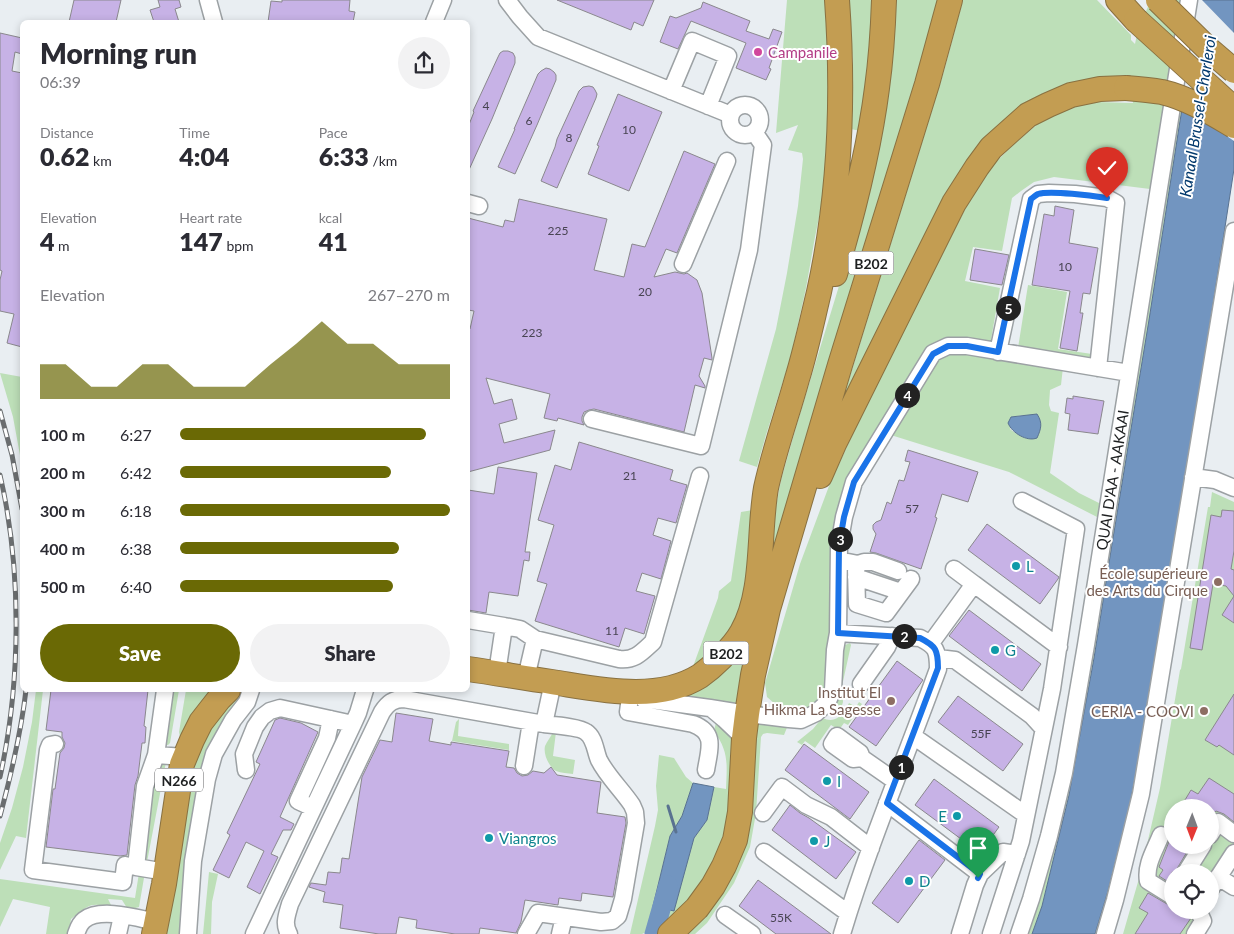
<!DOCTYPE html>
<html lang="en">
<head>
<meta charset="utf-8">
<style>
	:root { --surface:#fff; --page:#f2f2f3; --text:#2b2b33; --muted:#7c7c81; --accent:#6a6905 }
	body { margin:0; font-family:Lato,sans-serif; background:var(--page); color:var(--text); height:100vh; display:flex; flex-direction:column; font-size:19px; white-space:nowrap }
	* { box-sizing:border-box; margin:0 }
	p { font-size:16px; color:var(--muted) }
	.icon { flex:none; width:28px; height:28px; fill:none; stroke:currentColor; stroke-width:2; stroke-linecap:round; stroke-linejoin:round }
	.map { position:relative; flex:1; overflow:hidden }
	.panel { position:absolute; left:20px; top:20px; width:450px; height:672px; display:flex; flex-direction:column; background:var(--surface); border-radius:8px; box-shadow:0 2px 8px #0003 }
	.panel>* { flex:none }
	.needle { width:32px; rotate:181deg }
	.buttons { position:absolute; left:1164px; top:799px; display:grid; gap:10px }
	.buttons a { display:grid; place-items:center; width:55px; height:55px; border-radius:50%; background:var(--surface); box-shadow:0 2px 8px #0003; font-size:25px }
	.pin { position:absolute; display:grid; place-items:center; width:42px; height:42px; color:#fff; margin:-51px -21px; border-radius:50% 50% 50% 0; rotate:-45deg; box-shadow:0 0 5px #0007 }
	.pin .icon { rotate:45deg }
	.km { position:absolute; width:25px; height:25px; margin:-12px; border-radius:50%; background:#222; color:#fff; font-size:14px; line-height:25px; text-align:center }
	.round { display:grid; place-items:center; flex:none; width:52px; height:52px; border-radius:26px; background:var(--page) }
	.head { display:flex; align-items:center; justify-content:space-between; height:85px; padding:0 20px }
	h1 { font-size:28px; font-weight:800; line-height:38px }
	.stats { display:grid; grid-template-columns:repeat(3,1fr); gap:8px; height:85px; padding:5px 20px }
	.stats div { display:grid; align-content:center }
	.stats b { font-size:25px; font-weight:800 }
	.stats small { font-size:14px; font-weight:400 }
	.stats p { font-size:14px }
	.chart { height:140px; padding:10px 20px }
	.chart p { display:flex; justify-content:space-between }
	.chart svg { width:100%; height:90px; margin-top:5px; fill:var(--accent); opacity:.7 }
	.primary-button { display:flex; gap:10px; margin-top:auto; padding:10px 20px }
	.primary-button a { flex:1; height:58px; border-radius:30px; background:var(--accent); color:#fff; font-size:20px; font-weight:800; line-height:58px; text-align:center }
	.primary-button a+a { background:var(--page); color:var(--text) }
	ul { padding:0 20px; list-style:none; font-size:16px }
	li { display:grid; grid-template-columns:80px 60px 1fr; align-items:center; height:38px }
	li i { height:12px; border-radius:6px; background:var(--accent) }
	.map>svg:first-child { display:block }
	.green { fill:#bddfb8; fill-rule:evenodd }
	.water { fill:#7295c0; stroke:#597290 }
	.pier { fill:#e9eef2 }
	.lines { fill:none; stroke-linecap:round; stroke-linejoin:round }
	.stream { stroke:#597290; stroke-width:3 }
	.river { stroke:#7295c0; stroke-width:19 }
	.building { fill:#c7b2e6; stroke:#8a888d }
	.minor-casing { stroke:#9ca1a4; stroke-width:19 }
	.highway-casing { stroke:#897141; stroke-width:26 }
	.minor { stroke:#fff; stroke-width:16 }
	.highway { stroke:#c39d52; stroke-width:24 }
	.rail-casing { stroke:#6a6d6f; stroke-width:5 }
	.rail { stroke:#fff; stroke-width:3; stroke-dasharray:9; stroke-linecap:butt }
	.highway-bridge-casing { stroke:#897141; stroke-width:26; stroke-linecap:butt }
	.highway-bridge { stroke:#c39d52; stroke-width:24 }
	.route-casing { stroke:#fff; stroke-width:10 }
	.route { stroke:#1a73e8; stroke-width:6 }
	.hotel-dot { fill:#d1479c; stroke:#fff; stroke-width:2 }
	.culture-dot { fill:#0f9aa8; stroke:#fff; stroke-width:2 }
	.education-dot { fill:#8d6e63; stroke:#fff; stroke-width:2 }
	.labels { text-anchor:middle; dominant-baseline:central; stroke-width:4; stroke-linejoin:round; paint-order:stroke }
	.number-label { font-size:12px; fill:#484452 }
	.shield { fill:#fff; stroke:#626364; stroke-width:1 }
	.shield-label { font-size:14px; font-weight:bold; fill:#1e2021 }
	.hotel-label { font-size:15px; fill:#b23c85; stroke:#fff; text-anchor:start }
	.street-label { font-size:15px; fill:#1e2021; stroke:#fff }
	.culture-label { font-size:15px; fill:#0d838f; stroke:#fff; text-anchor:start }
	.education-label { font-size:15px; fill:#785e54; stroke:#fff; text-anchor:end }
	.water-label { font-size:16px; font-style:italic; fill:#01386c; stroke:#fff }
</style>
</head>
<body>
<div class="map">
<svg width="1234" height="934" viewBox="0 0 1234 934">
	<rect width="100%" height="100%" fill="#e9eef2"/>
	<path class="green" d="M787 0H826L829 98 827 178 815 237 806 288 791 356 766 435 757 467 739 461 776 329 787 273 798 206 803 159 802 153 788 150 798 125 776 133Z
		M845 0H871V34L860 131 851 129 853 60Z
		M892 0H942L761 598 773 522 781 480 796 427 853 240Z
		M963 0H1097L1131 35V40L1135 44 1138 29 1151 0H1201L1180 121 1149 320 1112 544 1094 658 1069 795 1042 906 1032 934H1014L1027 896 1060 755 1099 518 1009 472 894 436 879 428 851 481 830 636 826 690 818 704 798 713 784 712 775 704 767 697 765 683 800 564 829 486 860 418 956 227 975 190 990 168 1012 146 1040 122 1068 108 1097 102 1133 103 1129 75 1094 78 1001 125 844 403 842 402 944 71 959 15ZM1054 177 1150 189 1113 419 1101 504 1079 493 1050 473 1059 413 1051 411 1049 405 1050 390 1061 385 1063 367 988 357 1000 288 965 281 973 247 1002 251 1012 198 1021 191 1034 182ZM1024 415 1041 425 1037 438C1027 437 1018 436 1010 429L1012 417Z
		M1028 285 1067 292 1058 349 1092 354 1091 360 1018 348Z
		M0 373 22 377V466L13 417Z
		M1212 492 1234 502V866L1210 902V872H1172V910H1205L1189 934H1123L1140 875 1160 788 1180 670 1181 669 1208 507H1210ZM1172 808H1210V845H1172Z
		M753 510 752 635 741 709 720 706 672 693 691 672 718 598 719 591 731 581 741 512Z
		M850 643 851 645 842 686 843 702 840 712 835 716 824 713 840 653 845 645Z
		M36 690H43L26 838 16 836 0 870V843L12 808 23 767 32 722Z
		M170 690H179L170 743 168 745H165Z
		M186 690H220L182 738 180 737 179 732Z
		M237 692 240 693 242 695 211 748 184 934H164L190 758Z
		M859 702 862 704 848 725 844 723 839 730 831 725 815 748 805 741 802 745 797 742 813 729 822 718C837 724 842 715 849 703L856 707Z
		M717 718 756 726 762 723 788 725 784 735 767 733 763 734 761 737 756 813 750 847 734 883 707 923 695 934H689L672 915 653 929 642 934H630L655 826 658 810 656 786 659 755 674 758 686 777 693 783 682 816 670 836 653 905 673 911 694 838 707 820 714 787 726 789C727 764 729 752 714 731Z
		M459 719 458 736 509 744V750L452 741 456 722Z
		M553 732H556L553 756 575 760 573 774C568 773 561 773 556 771 549 767 543 754 545 746 547 741 551 737 553 732Z
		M166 762 147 862H146L140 851 148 788 161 763Z
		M145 872 139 907 132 909 127 908 122 900 108 899 112 907C89 902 89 905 71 919L69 934H46L50 907 13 899 0 927V879L135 898 139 873Z
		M209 872 218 874 212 902 211 934H203Z"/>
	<path class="water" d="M1201 0H1234V169L1161 640 1158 639 1136 773 1129 809 1108 891 1095 934H1032L1042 906 1069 795 1094 658 1112 544 1149 320 1180 121Z
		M1037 414C1043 423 1041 429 1037 438 1027 442 1012 433 1008 423L1011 417Z
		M693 783 714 787 707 820 694 838 674 911 653 906 670 836 682 816Z"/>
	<path class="pier" d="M1198 0H1202L1234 33V141L1218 130 1179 110Z"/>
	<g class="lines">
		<path class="stream" d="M668 806 676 832"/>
		<path class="river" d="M654 934 668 885"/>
	</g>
	<path class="building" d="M74 0H121L116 22H69Z
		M158 0H179L181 7 175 9 179 22H154L150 10 160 7Z
		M282 0H350L349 11 355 12 353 22H268L271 1 282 2Z
		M557 0H654L643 26 634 22 631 30Z
		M703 2 750 21 746 31 769 39 773 29 782 32 769 68 771 69 766 80 736 68 746 43 691 21 678 49 660 42 670 16 676 18 701 8Z
		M0 33 22 38V54L15 52 12 71 22 73V347L7 343 14 314 0 311V280L2 271 0 270Z
		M503 51H508L513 53 515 57V63L492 119 468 172V127L474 112 473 111 498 57 500 53Z
		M546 68 550 69 554 72 556 75V80L537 125 515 174 498 167 515 129H514L538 74 541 71Z
		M589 86 593 87 595 90 597 94 596 98 557 188 541 181 555 147 557 139 579 91 583 87Z
		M618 94 662 112 629 191 588 174 599 146 597 145Z
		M684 151 715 164 677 253 666 249 654 277 675 272 684 274 687 273 697 280 702 293 712 358V360L704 358 699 376 705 386V388L695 385 684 432 594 409 589 410 584 412 582 417V421L584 425 558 418 557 421 544 418 550 394 486 378 494 404 512 399 517 419 499 424 504 443 555 430 550 450 468 472V328L470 329 474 311 468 310V218L503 227 505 220 514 222 519 199 607 219 594 270 624 277 632 244 645 247Z
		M1055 206 1074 210 1069 243 1098 248 1090 294 1083 293 1080 313H1083L1077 351 1060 348 1070 291 1032 285 1044 214 1054 216Z
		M975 249 1009 255 1002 285 970 280Z
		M1073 396 1104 401 1098 434 1068 430 1070 414 1065 413 1067 398 1073 399Z
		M579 442 673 470 670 480 687 485 676 523 658 518 653 535 671 541 661 579 642 573 636 591 655 596 644 634 625 628 619 647 535 621 547 584 537 581 554 525 538 520 555 465 571 470Z
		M908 450 978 472 968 502 942 494 935 517 937 518 921 569 876 553 870 552 876 534 873 529V525L876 522 881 520 887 502 891 504 899 480 904 481 910 462 905 461Z
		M498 467 537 473 525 552H530L529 561 524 560 518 596 489 592 486 613 468 610V490L494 494Z
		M1222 510 1234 511V551L1231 569 1234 570V596L1226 586 1213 584 1202 650 1190 648 1211 515 1221 517Z
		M987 524 1059 577 1058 579 1040 604 968 550Z
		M1234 596V623L1222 615Z
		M969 610 1041 664 1022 691 949 636Z
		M897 661 923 680 876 746 849 727Z
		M51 690H148L144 726 146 727 145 743H142L138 776 135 785 127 855 120 856 46 847 53 789H55L60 753 64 748 65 743 62 737V732L46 730Z
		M1234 694V755L1219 745 1217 747 1205 740Z
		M958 696 1023 744 1003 771 938 722Z
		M396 713 433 719 429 741 451 745V742L509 751 506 767 514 768 517 773 522 776 528 775 533 771 544 773 551 767 557 775 601 782 597 813 625 817 626 823 613 897 582 893 581 901 559 898 558 905 525 900 521 922 516 933 480 928 479 934H455L416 928 417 920 399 917 396 934H379L340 928 343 905 323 902 325 892 309 887 311 883 326 885 328 872 340 873 342 858 349 859 362 777 380 740 392 742Z
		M280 718 301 723 318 732 280 817 294 824 291 830H283L271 854 278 857 260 894 247 887 264 851 246 842 229 878 213 870 230 835 227 833 260 764 256 762 275 720Z
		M804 744 869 792 850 819 785 770Z
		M1209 778 1234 794V822L1224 814 1216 811 1210 816V808H1190L1192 804 1185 800 1191 790 1198 794Z
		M934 779 999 827 980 853 915 805Z
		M790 805 800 813 809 818 856 852 836 879 772 830Z
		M1172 834V845H1191L1178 867 1176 872H1172V878L1170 883 1159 876 1163 870 1159 867Z
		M919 840 945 860 898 923 872 903Z
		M758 880 831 934H776L739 906Z
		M1148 893 1167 904 1172 906V910H1181L1189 915 1191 918 1180 934H1135L1148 913 1139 908Z"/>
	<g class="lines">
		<defs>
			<path id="minor" d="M208 0 214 22
				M507 0 520 17 538 37 731 115
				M434 22 443 0
				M671 91 692 41 728 56 708 106
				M730 120a15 15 0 1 1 30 0a15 15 0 1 1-30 0Z
				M468 203 479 206
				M683 264 727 161
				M998 352 1031 199 1038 194 1049 193 1075 194 1107 198 1116 203 1098 368
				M592 419 701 446 749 250 763 145 754 132
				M1193 477 1215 480 1234 488
				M848 562 858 564 864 562H873L898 571
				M858 564 856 570 857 604 886 613 911 579
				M954 569 974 584
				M856 577 901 592
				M468 620 504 626 497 673
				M504 626 520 629 535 639
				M838 633 920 638C936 646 938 650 938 669 906 757 869 844 842 934
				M931 643 974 584 1059 647
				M938 658 955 660 1032 716 1043 728
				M526 678 535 639 619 659C635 661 642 652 653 642L700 476
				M861 684 887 647 892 636
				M165 690 156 755 185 757
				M630 697 628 712 693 724C717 733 709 750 706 770
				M643 699 710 708 747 714 789 719 801 720 816 713 827 703 833 690 835 650 838 633 839 546 844 517 854 482 933 353 948 346H967L1129 373
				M712 709 724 719 744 738
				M913 736 1026 815
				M55 744 50 745 48 750 33 870 123 882 125 865 136 867
				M156 755 145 786 136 867 166 872
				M862 758 853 759 832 744 837 736 860 753 862 758 895 781
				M524 766 531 722
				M246 770 244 754 255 727 262 717 270 711 280 708 353 724
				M887 803 980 874 975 885 960 934
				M313 808 298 801 327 738 331 719
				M763 813 782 787 806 805 831 817 871 848
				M1161 835C1155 850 1145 865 1148 881L1172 896
				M1210 835 1218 822 1234 834
				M764 852 848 913
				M1186 872 1203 845
				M980 874 1003 852 1017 854
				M1218 877 1234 887
				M1210 890 1234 853
				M725 915 752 934
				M76 934C78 929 79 924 84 920 100 907 137 918 156 922
				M118 934 122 916
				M188 934 193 861 207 779 214 754 233 720 247 702 251 690
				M254 934 353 724 358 713 365 690
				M289 934C283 924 287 915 290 904L382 712C388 703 393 699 404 699L544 724 553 682
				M526 934 538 913 601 922 612 921 618 916 623 899 636 823 635 812 632 805C622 790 607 776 599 760 595 751 595 738 586 732 580 727 553 725 544 724
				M560 934 564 917
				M991 934 1021 841 1052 689 1076 529 1022 501
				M1019 934 1031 899 1049 836 1064 773 1086 645 1189 0
				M1105 934 1115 900 1141 794 1234 231
				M1195 934 1203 921 1198 910"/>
			<path id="highway" d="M1118 0 1136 20
				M835 274C853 213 869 151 877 88 881 59 883 29 884 0
				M820 476 834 444 954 203 977 167 991 148 1028 115 1048 105 1071 95 1100 89 1126 88
				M468 669C496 673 524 678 552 682 598 689 657 703 700 676 707 671 715 664 721 658 729 650 737 641 742 632 765 592 758 533 766 488 774 451 787 415 797 379 806 350 812 321 819 292 840 197 844 97 837 0
				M154 934 164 884 182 764 192 740 201 722 219 699 228 690
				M670 934 697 908 713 886 724 866 735 840 740 812 744 738 747 714 753 675 768 609 840 365 927 84 950 0"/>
		</defs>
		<use href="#minor" class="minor-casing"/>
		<use href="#highway" class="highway-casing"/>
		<use href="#minor" class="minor"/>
		<use href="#highway" class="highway"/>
		<defs>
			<path id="rail" d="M0 411 12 455 22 509
				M0 475C22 570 21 682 0 777
				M0 816C11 775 21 733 26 690"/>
		</defs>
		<use href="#rail" class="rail-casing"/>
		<use href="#rail" class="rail"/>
		<defs>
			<path id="highway-bridge" d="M1158 0 1206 47 1234 71
				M1136 20 1234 109
				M1126 88C1138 89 1150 90 1162 92 1188 98 1212 113 1234 126"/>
		</defs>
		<use href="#highway-bridge" class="highway-bridge-casing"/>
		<use href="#highway-bridge" class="highway-bridge"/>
	</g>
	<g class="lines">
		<defs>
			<path id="route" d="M978 878 980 874 887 803 938 668C938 650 936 646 920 638L838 633 839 546 844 517 854 482 933 354 948 346H967L998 352 1031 199C1034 197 1036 195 1038 194 1050 190 1094 196 1107 198"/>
		</defs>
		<use href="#route" class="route-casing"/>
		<use href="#route" class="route"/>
	</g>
	<circle class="hotel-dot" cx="758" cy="52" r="5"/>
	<g class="culture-dot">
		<circle cx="1016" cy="566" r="5"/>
		<circle cx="995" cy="650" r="5"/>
		<circle cx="827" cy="781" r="5"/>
		<circle cx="957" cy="816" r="5"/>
		<circle cx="489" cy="838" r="5"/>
		<circle cx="814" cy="841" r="5"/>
		<circle cx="909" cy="881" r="5"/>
	</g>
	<g class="education-dot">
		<circle cx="1218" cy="582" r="5"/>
		<circle cx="891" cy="701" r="5"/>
		<circle cx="1204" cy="711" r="5"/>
	</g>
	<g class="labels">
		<g class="number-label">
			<text x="486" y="105">4</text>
			<text x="529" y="120">6</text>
			<text x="629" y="129">10</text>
			<text x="569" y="137">8</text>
			<text x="558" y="230">225</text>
			<text x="1065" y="266">10</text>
			<text x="645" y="291">20</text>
			<text x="532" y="332">223</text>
			<text x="630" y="475">21</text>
			<text x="912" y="508">57</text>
			<text x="612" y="630">11</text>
			<text x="981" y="733">55F</text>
			<text x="781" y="917">55K</text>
		</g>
		<g class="shield">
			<rect x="848.5" y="251.5" width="45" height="23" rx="4"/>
			<rect x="703.5" y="641.5" width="45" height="23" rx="4"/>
			<rect x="155" y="768.5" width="48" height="23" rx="4"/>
		</g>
		<g class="shield-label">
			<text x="871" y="263">B202</text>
			<text x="726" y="653">B202</text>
			<text x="179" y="780">N266</text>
		</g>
		<g class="hotel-label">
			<text x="768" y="52">Campanile</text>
		</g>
		<g class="street-label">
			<text transform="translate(1112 480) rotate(-81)">QUAI D'AA - AAKAAI</text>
		</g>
		<g class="culture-label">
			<text x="1026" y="566">L</text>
			<text x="1005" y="650">G</text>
			<text x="837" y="781">I</text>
			<text x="947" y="816" text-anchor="end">E</text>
			<text x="499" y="838">Viangros</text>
			<text x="824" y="841">J</text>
			<text x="919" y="881">D</text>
		</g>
		<g class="education-label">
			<text x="1208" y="573">École supérieure<tspan x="1208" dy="17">des Arts du Cirque</tspan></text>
			<text x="881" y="692">Institut El<tspan x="881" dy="17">Hikma La Sagesse</tspan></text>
			<text x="1194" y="711">CERIA - COOVI</text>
		</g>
		<g class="water-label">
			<text transform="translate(1197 116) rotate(-81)">Kanaal Brussel-Charleroi</text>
		</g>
	</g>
</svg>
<div class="buttons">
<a><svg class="needle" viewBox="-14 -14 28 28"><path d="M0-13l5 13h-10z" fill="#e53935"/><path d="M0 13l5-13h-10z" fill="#7c7c81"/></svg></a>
<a><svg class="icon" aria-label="locate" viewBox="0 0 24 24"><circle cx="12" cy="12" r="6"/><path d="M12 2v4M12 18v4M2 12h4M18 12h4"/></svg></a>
</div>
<div class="pin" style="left:978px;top:878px;background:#1e9e55"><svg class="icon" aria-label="arrive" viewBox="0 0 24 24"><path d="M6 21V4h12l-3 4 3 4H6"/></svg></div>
<div class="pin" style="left:1107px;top:198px;background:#d93025"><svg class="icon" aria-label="check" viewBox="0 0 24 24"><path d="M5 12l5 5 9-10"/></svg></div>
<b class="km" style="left:901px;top:767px">1</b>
<b class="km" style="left:904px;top:636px">2</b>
<b class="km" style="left:840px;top:539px">3</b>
<b class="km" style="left:907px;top:395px">4</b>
<b class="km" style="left:1008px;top:308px">5</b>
<section class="panel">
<div class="head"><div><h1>Morning run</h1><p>06:39</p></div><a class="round"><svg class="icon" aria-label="share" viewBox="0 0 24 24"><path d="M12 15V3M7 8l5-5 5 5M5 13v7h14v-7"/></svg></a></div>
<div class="stats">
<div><p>Distance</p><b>0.62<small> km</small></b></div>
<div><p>Time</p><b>4:04</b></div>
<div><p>Pace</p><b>6:33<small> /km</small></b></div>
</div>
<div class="stats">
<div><p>Elevation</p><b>4<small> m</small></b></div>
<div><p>Heart rate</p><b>147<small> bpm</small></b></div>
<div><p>kcal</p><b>41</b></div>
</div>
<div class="chart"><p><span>Elevation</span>267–270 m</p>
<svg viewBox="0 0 160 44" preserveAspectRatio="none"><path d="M0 44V27L10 27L20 38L30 38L40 27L50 27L60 38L70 38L80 38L90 27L100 17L110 6L120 17L130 17L140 27L150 27L160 27V44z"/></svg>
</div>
<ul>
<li><b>100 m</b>6:27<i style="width:91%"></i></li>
<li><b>200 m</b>6:42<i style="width:78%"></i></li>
<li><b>300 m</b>6:18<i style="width:100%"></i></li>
<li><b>400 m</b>6:38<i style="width:81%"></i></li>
<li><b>500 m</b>6:40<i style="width:79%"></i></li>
</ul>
<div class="primary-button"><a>Save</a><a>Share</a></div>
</section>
</div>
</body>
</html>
